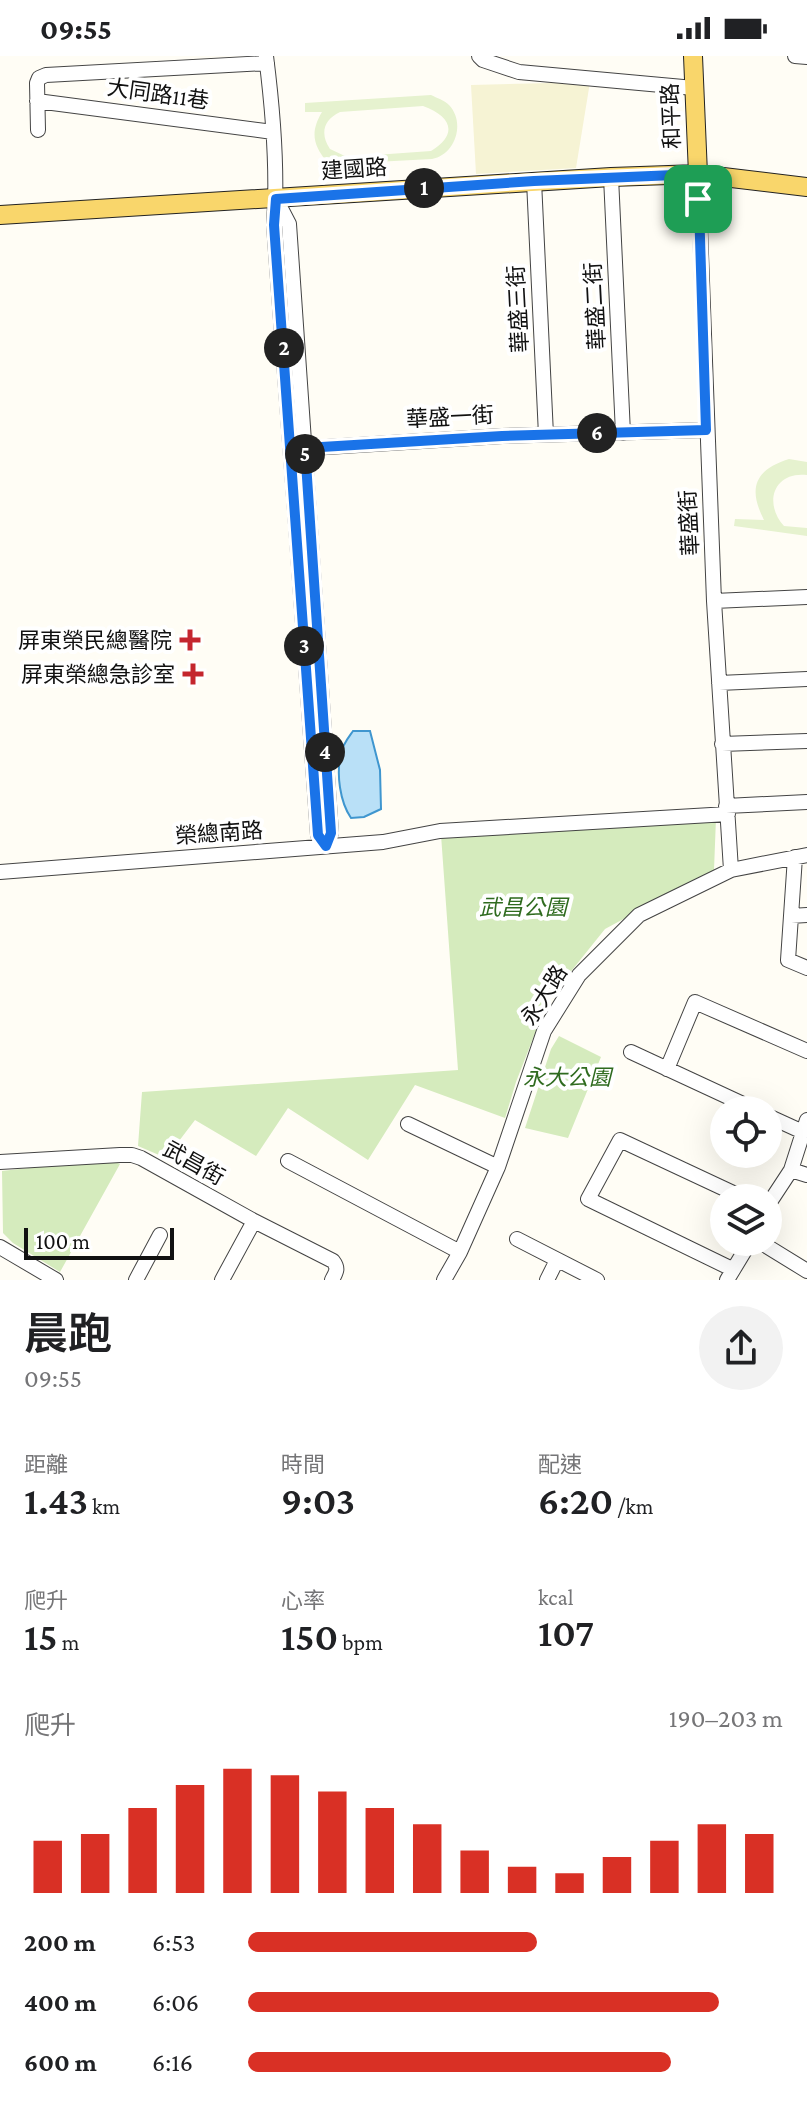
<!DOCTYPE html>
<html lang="zh-TW">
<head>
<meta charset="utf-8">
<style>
	:root { --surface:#fff; --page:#f2f2f2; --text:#202124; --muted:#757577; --accent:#d93025 }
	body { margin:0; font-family:"Crimson Pro","Noto Sans TC",serif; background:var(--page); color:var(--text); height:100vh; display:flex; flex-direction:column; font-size:30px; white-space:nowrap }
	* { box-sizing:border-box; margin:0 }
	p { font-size:26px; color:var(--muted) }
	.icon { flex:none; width:44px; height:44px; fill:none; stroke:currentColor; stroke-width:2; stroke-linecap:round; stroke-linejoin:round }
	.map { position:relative; height:1224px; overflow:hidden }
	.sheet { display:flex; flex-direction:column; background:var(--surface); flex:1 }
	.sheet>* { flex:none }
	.buttons { position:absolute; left:710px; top:1040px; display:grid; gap:16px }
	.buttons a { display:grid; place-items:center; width:72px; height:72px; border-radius:50%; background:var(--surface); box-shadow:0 8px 32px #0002; font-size:40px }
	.scale { position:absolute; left:24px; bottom:20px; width:150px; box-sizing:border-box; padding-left:8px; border:4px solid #111; border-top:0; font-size:22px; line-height:28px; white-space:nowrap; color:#111; -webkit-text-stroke:6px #fff; paint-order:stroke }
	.pin { position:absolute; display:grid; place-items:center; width:68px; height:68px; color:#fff; margin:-34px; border-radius:16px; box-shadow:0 4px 12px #0006 }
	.km { position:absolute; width:40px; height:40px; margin:-20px; border-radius:50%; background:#222; color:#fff; font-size:22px; line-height:40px; text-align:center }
	.round { display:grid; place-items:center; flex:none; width:84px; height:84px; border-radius:42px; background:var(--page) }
	.headline { display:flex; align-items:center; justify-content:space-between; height:136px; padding:0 24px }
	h1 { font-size:44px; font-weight:600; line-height:60px }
	.metrics { display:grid; grid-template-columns:repeat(3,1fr); gap:12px; height:136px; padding:8px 24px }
	.metrics div { display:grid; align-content:center }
	.metrics b { font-size:40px; font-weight:600 }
	.metrics small { font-size:22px; font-weight:400 }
	.metrics p { font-size:22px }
	.chart { height:224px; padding:16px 24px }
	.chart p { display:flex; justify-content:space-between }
	.chart svg { width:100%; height:144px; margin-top:8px; stroke:var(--accent); stroke-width:6 }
	ul { padding:0 24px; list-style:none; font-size:26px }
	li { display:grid; grid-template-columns:128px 96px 1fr; align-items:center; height:60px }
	li i { height:20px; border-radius:10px; background:var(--accent) }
	.status { display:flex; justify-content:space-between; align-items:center; height:56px; padding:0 40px; background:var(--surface); direction:ltr }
	.status svg { height:22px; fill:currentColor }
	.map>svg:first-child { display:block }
	.farmland { fill:#f6f3d4 }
	.green { fill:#d5ebbd }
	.pitch { fill:#e6f2cf; fill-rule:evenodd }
	.water { fill:#b9e0f7; stroke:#3f96cf; stroke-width:2 }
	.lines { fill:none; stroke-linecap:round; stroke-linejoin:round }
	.minor-casing { stroke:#444; stroke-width:16 }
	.major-casing { stroke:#222; stroke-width:20 }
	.minor { stroke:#fff; stroke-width:14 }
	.major { stroke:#f9d66b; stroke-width:18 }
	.route-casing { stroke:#fff; stroke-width:16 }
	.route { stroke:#1a73e8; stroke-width:10 }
	.poi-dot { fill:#c4262e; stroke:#fff; stroke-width:3 }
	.labels { text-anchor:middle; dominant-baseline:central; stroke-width:8; stroke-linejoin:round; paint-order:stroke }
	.street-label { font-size:22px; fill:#111; stroke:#fff }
	.poi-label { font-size:22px; fill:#111; stroke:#fff; text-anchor:end }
	.park-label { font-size:22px; font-style:italic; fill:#2f6b1f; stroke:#fff }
</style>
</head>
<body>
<div class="status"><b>09:55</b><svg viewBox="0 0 49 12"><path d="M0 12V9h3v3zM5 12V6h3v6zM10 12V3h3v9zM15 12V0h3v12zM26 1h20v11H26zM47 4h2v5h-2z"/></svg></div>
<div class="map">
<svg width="807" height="1224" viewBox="0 0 807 1224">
	<rect width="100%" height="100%" fill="#fffdf5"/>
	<path class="farmland" d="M590 26 576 112 476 118 471 29Z"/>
	<path class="green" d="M716 762 714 814 605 873 548 944 516 1026 505 1062 415 1029 368 1104 288 1052 256 1100 195 1064 166 1102 138 1090 142 1036 458 1014 441 779Z
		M559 980 601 1001 568 1082 525 1072 551 993Z
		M108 1103 120 1108 60 1216 13 1187 3 1177 2 1115Z"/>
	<path class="pitch" d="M431 39C437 42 444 44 449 49 466 67 455 99 432 103L337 108 327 106C313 89 310 76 322 56H305V47ZM423 50C451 60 459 78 431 95L347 101 330 93C320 78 323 64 340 56Z
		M789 403 807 406V419C774 415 763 447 784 470L807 472V480L734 470 735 463 764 464C748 433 754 414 789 403Z"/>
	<path class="water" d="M353 675H370L380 714 381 753 364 761 351 762C340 746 336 718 341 698 342 689 348 682 353 675Z"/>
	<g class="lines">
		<defs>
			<path id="minor" d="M266 0C273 55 278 113 274 169 290 372 303 576 318 779L326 790
				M479 0 483 4 519 16 694 32
				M795 0 807 1
				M37 45 273 76
				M38 74 37 27 39 22 46 19 267 7
				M698 118 714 545 731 814
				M611 121 623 377
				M534 125 546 379
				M276 143 289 168 331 777 326 790
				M295 393 502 380 706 374
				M714 545 807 541
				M719 627 807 623
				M722 688 807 685
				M726 750 807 746
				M795 801 788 904 807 912
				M0 816 383 786 440 775 728 758
				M791 860 807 859
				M631 996 756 1054
				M667 1013 695 946 807 995
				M768 1060 803 1076
				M408 1068 498 1111
				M288 1105 460 1196
				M0 1106 120 1099H132L141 1102 254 1165 333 1205C339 1213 336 1216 332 1224
				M791 1114 807 1119
				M768 1149 791 1114 807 1064
				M517 1183 597 1224
				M760 1186 807 1215
				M0 1191 56 1224
				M732 1213 588 1143 620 1084 744 1142
				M136 1224 160 1179
				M222 1224 254 1165
				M444 1224 460 1196 498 1111 544 975 579 919 639 859 731 814 807 799
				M547 1224 557 1204
				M727 1224 750 1186"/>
			<path id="major" d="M693 0 698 118
				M0 159 611 121 698 118 807 131"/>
		</defs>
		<use href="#minor" class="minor-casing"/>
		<use href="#major" class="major-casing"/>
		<use href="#minor" class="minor"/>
		<use href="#major" class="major"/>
	</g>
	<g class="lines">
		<defs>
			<path id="route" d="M698 118 706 374 502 380 305 392 331 777 326 790 318 779 274 169 276 143 534 125Z"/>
		</defs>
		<use href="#route" class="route-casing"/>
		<use href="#route" class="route"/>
	</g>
	<g class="poi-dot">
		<path d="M186 572h8v8h8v8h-8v8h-8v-8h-8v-8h8z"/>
		<path d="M189 606h8v8h8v8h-8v8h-8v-8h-8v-8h8z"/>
	</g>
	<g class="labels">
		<g class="street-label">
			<text transform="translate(158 38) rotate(8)">大同路11巷</text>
			<text transform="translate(671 60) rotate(-92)">和平路</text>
			<text transform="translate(354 113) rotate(-4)">建國路</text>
			<text transform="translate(595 250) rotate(-93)">華盛二街</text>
			<text transform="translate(518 253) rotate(-93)">華盛三街</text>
			<text transform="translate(450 361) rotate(-3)">華盛一街</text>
			<text transform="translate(689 467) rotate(-93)">華盛街</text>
			<text transform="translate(219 777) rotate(-4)">榮總南路</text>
			<text transform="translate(544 939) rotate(-58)">永大路</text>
			<text transform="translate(194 1107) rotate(29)">武昌街</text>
		</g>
		<g class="poi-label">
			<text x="172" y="584">屏東榮民總醫院</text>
			<text x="175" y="618">屏東榮總急診室</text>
		</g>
		<g class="park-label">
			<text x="523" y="851">武昌公園</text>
			<text x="567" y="1021">永大公園</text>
		</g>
	</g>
</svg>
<div class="buttons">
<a><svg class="icon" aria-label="locate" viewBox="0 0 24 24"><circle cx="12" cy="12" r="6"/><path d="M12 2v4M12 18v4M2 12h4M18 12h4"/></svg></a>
<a><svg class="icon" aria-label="layers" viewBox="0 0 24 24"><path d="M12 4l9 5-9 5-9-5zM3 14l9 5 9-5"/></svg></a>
</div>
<div class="scale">100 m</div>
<div class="pin" style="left:698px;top:143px;background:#1e9e55"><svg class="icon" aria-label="arrive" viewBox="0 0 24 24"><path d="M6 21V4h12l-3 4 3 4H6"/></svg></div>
<b class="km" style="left:424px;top:132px">1</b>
<b class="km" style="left:284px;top:292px">2</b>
<b class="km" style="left:304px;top:590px">3</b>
<b class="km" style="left:325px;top:696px">4</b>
<b class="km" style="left:305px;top:398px">5</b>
<b class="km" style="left:597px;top:377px">6</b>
</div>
<section class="sheet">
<div class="headline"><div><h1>晨跑</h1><p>09:55</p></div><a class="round"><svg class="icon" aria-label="share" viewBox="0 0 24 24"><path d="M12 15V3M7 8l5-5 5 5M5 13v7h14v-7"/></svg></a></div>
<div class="metrics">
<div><p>距離</p><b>1.43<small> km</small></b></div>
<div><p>時間</p><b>9:03</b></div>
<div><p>配速</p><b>6:20<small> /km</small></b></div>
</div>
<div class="metrics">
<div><p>爬升</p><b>15<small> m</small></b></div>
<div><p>心率</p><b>150<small> bpm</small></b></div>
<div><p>kcal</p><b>107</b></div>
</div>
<div class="chart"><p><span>爬升</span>190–203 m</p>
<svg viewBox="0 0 160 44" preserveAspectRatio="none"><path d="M5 44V28M15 44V26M25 44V18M35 44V11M45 44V6M55 44V8M65 44V13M75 44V18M85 44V23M95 44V31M105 44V36M115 44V38M125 44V33M135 44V28M145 44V23M155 44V26"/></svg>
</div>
<ul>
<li><b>200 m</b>6:53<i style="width:54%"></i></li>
<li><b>400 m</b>6:06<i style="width:88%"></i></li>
<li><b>600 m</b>6:16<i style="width:79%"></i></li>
</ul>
</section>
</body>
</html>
